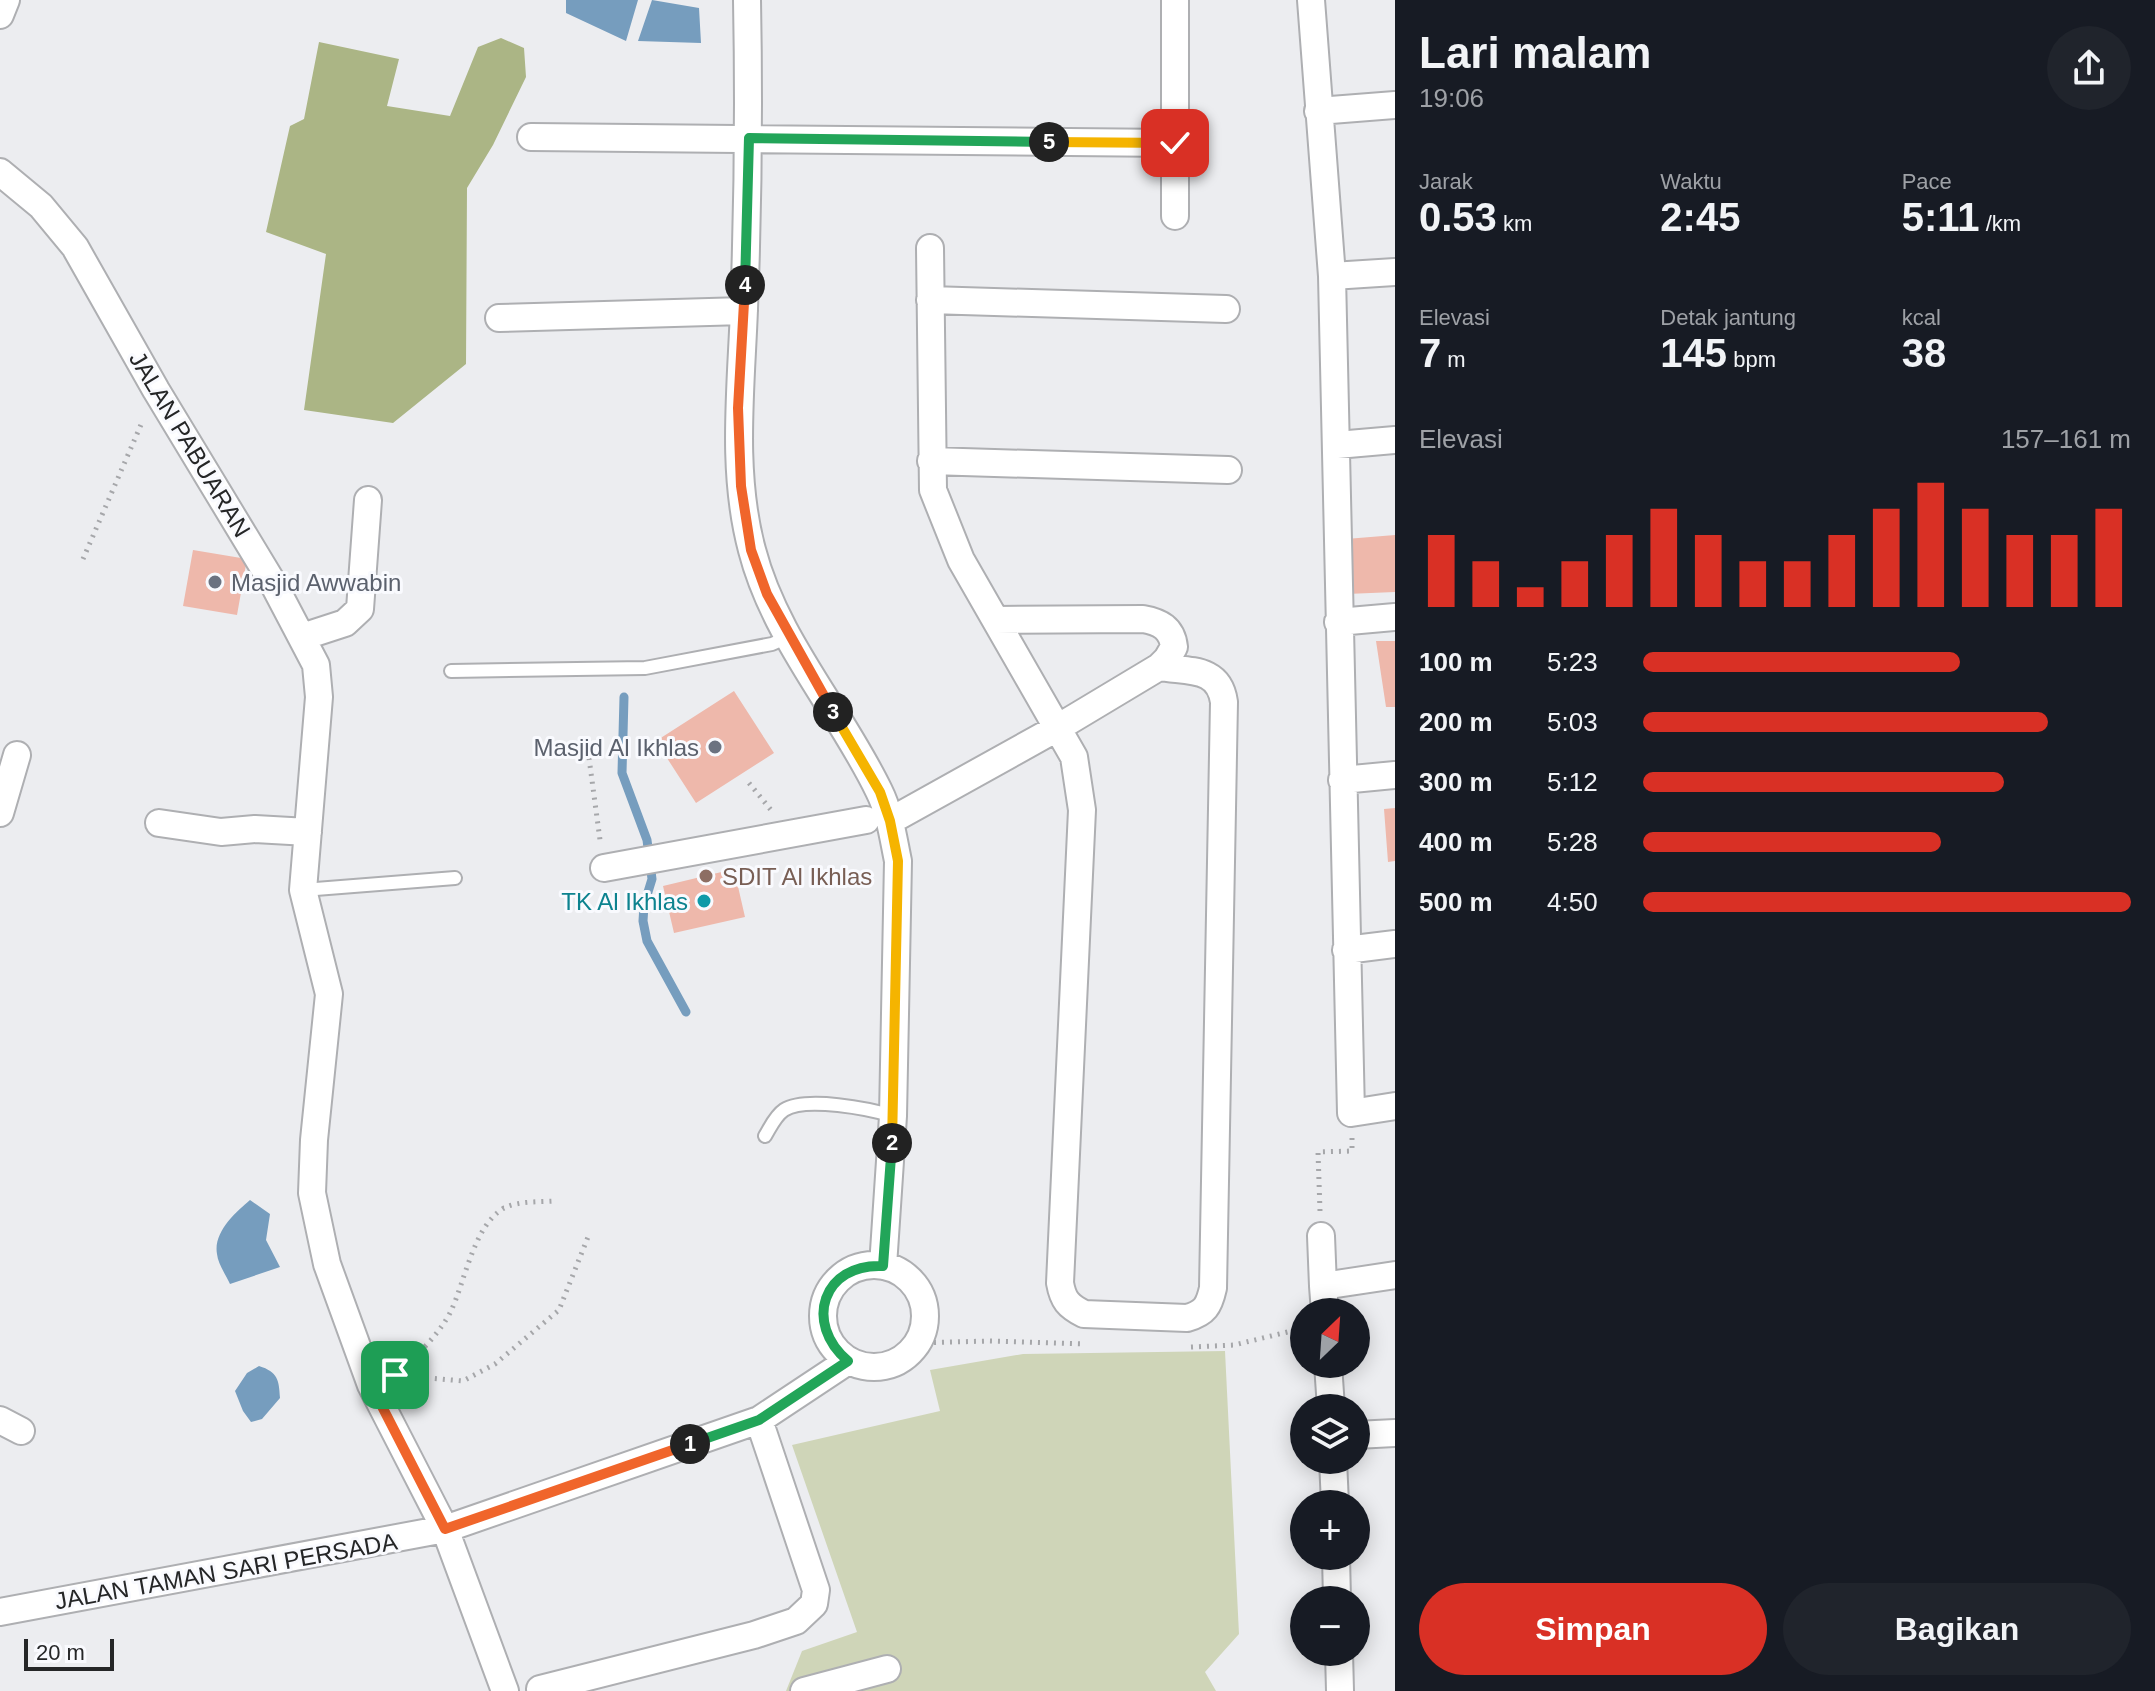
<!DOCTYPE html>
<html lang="id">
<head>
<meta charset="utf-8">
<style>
	:root { --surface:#171b24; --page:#20242c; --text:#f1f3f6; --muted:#9ea1a6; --accent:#d93025 }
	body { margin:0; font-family:Helvetica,sans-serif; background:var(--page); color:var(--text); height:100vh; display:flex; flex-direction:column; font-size:30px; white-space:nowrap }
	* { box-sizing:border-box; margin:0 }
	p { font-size:26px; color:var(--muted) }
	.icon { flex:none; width:44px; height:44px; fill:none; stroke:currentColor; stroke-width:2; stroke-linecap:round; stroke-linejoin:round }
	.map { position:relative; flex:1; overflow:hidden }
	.side { display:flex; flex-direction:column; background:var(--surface); width:760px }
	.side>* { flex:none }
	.needle { width:52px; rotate:25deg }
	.tools { position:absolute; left:1290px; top:1298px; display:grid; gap:16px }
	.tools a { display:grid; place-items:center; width:80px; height:80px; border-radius:50%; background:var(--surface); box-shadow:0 4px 20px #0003; font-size:40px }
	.scale { position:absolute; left:24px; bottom:20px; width:90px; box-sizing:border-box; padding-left:8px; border:4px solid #252627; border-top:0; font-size:22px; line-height:28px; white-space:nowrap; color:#252627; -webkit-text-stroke:6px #f9fafe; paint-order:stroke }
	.pin { position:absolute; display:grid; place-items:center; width:68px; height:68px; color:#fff; margin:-34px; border-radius:16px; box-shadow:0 4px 12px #0006 }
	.km { position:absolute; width:40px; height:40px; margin:-20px; border-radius:50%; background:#222; color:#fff; font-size:22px; line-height:40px; text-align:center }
	.round { display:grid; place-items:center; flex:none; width:84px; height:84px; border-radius:42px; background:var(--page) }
	.overview { display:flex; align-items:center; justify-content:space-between; height:136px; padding:0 24px }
	h1 { font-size:44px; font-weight:800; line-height:60px }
	.figures { display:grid; grid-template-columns:repeat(3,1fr); gap:12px; height:136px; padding:8px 24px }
	.figures div { display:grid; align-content:center }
	.figures b { font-size:40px; font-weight:800 }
	.figures small { font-size:22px; font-weight:400 }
	.figures p { font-size:22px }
	.chart { height:224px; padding:16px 24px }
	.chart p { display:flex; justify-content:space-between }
	.chart svg { width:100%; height:144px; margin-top:8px; stroke:var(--accent); stroke-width:6 }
	.cta { display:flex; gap:16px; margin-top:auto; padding:16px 24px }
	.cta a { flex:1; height:92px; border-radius:48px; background:var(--accent); color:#fff; font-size:32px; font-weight:800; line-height:92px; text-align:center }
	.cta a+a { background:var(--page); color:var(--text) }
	ul { padding:0 24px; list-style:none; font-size:26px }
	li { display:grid; grid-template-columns:128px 96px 1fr; align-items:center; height:60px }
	li i { height:20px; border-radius:10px; background:var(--accent) }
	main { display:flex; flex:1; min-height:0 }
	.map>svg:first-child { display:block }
	.green { fill:#cfd5b8 }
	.forest { fill:#abb585 }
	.water { fill:#769dbe }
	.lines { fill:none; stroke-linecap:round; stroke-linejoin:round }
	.stream { stroke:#769dbe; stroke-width:9 }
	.building { fill:#eeb8ab }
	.lane-casing { stroke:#aeafb2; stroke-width:16 }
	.street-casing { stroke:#aeafb2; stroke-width:30 }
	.path { stroke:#a6a7aa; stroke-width:5; stroke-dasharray:2 6; stroke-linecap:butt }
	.lane { stroke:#fff; stroke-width:12 }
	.street { stroke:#fff; stroke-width:26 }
	.split-1-casing { stroke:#fff; stroke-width:16 }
	.split-2-casing { stroke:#fff; stroke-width:16 }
	.split-3-casing { stroke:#fff; stroke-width:16 }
	.split-4-casing { stroke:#fff; stroke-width:16 }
	.split-5-casing { stroke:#fff; stroke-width:16 }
	.split-6-casing { stroke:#fff; stroke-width:16 }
	.split-1 { stroke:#f0652b; stroke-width:10 }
	.split-2 { stroke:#22a559; stroke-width:10 }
	.split-3 { stroke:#f5b400; stroke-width:10 }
	.split-4 { stroke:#f0652b; stroke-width:10 }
	.split-5 { stroke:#22a559; stroke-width:10 }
	.split-6 { stroke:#f5b400; stroke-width:10 }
	.worship-dot { fill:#6b7280; stroke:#f9fafe; stroke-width:3 }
	.education-dot { fill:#8d6e63; stroke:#f9fafe; stroke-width:3 }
	.culture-dot { fill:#0f9aa8; stroke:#f9fafe; stroke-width:3 }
	.labels { text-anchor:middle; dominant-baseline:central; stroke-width:6; stroke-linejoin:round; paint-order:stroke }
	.street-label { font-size:24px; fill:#252627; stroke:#f9fafe }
	.worship-label { font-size:24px; fill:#5b616d; stroke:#f9fafe; text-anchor:start }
	.education-label { font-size:24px; fill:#785e54; stroke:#f9fafe; text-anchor:start }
	.culture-label { font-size:24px; fill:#0d838f; stroke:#f9fafe; text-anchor:end }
</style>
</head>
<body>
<main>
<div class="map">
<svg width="1395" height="1691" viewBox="0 0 1395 1691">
	<rect width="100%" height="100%" fill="#ecedf0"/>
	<path class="green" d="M1225 1351 1239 1634 1205 1672 1216 1691H786L802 1651 857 1632 792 1445 940 1411 930 1370 1023 1354Z"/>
	<path class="forest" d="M501 38 524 48 526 77 493 145 467 188 466 364 393 423 304 410 326 254 266 232 290 126 304 119 319 42 399 59 387 106 450 116 478 47Z"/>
	<path class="water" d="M566 0H638L626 41 566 13Z
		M652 0 699 8 701 43 638 41Z
		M250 1200 270 1214 266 1240 280 1267 230 1284C226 1275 218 1264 217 1254 213 1232 236 1212 250 1200Z
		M259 1366C278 1372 279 1380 280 1398L262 1419 251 1422 243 1411 235 1391 247 1373Z"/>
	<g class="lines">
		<path class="stream" d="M624 697 622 773 647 840 652 879 644 905 643 921 647 941 686 1012"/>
	</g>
	<path class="building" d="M1395 535V592L1347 594 1346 539Z
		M193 550 247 559 237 615 183 606Z
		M1376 641H1395V707H1386Z
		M734 691 774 753 696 803 656 741Z
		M1395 808V861L1388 862 1384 809Z
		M734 869 745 917 674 933 663 886Z"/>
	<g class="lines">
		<defs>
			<path id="lane" d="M451 671 645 668 772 644 788 637
				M303 890 455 878
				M765 1136C770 1128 775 1116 784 1110 806 1096 870 1109 893 1116"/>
			<path id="street" d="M747 0C749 103 748 206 744 309 741 389 731 472 752 550 775 639 840 710 879 791 890 813 893 837 898 861L893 1116 883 1266
				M1311 0 1332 276 1351 1113 1395 1106
				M0 15 6 0
				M1318 111 1395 105
				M531 137 1175 143
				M0 172 41 206 75 247 156 390 274 585 316 665 319 697 303 890 329 994 314 1140 312 1193 327 1264 371 1385 445 1529 505 1691
				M1175 216V0
				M930 248 933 490 961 560 1074 757 1082 810 1060 1283C1063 1300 1068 1306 1084 1314L1187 1318C1205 1313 1209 1306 1213 1288L1224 702C1219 666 1188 672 1159 667
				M1332 276 1395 272
				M930 300 1226 309
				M499 318 744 311
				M1337 445 1395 440
				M931 461 1228 470
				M1338 622 1395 617
				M302 637 345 623 360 609 368 500
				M1342 780 1395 775
				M0 813 17 755
				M890 821 1059 727 1159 667 1167 659 1174 647C1172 628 1160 622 1143 619L996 620
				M159 823 221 832 255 829 308 832
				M604 868 866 820
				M1346 950 1395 944
				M1321 1236 1323 1286
				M823 1316a51 51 0 1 1 102 0a51 51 0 1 1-102 0Z
				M1325 1312 1323 1286 1395 1275
				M1328 1364 1331 1408
				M0 1420 21 1431
				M1356 1435 1395 1433
				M1333 1460 1335 1504
				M1336 1556 1337 1600
				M0 1612 445 1529 759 1420 848 1361
				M1339 1652 1340 1691
				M540 1689 754 1635 796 1621 814 1604 816 1590 759 1420
				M804 1691 887 1669"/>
		</defs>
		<use href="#lane" class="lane-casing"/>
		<use href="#street" class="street-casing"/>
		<path class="path" d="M83 559 143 420
			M589 758 600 840
			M749 783 771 810
			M1320 1211 1318 1152 1352 1151V1138
			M918 1343 989 1341 1085 1344
			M1191 1347 1234 1345 1304 1328
			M396 1374C416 1356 437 1337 450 1313 465 1283 473 1226 504 1208 518 1201 539 1202 554 1201
			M395 1375 463 1381 495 1364 559 1310 588 1237"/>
		<use href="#lane" class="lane"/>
		<use href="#street" class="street"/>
	</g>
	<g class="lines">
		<defs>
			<path id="split-1" d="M395 1375 371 1385 445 1529 690 1444"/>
			<path id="split-2" d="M690 1444 759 1420 848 1361C803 1323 823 1263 883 1266L892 1143"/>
			<path id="split-3" d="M833 712 880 792 890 821 898 861 892 1143"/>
			<path id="split-4" d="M745 285 738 408 741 486 751 550 767 594 833 712"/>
			<path id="split-5" d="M745 285 749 138 1049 142"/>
			<path id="split-6" d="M1049 142 1175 143"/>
		</defs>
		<use href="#split-1" class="split-1-casing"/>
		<use href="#split-2" class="split-2-casing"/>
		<use href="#split-3" class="split-3-casing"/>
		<use href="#split-4" class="split-4-casing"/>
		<use href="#split-5" class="split-5-casing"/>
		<use href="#split-6" class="split-6-casing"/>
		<use href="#split-1" class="split-1"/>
		<use href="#split-2" class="split-2"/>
		<use href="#split-3" class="split-3"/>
		<use href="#split-4" class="split-4"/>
		<use href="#split-5" class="split-5"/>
		<use href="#split-6" class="split-6"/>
	</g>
	<g class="worship-dot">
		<circle cx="215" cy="582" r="8"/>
		<circle cx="715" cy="747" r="8"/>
	</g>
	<circle class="education-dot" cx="706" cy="876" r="8"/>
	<circle class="culture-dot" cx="704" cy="901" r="8"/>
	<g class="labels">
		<g class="street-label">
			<text transform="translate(190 444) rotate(59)">JALAN PABUARAN</text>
			<text transform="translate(226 1571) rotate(-10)">JALAN TAMAN SARI PERSADA</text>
		</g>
		<g class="worship-label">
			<text x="231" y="582">Masjid Awwabin</text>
			<text x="699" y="747" text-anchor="end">Masjid Al Ikhlas</text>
		</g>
		<g class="education-label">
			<text x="722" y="876">SDIT Al Ikhlas</text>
		</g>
		<g class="culture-label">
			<text x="688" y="901">TK Al Ikhlas</text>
		</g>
	</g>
</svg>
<div class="tools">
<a><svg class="needle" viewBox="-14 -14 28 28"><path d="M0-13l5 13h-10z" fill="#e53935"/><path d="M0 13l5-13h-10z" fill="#9ea1a6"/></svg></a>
<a><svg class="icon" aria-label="layers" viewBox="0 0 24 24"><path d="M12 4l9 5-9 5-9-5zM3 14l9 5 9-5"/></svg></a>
<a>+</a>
<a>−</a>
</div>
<div class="scale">20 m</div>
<div class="pin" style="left:395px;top:1375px;background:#1e9e55"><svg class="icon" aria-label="arrive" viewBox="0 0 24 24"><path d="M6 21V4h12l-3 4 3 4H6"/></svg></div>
<div class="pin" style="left:1175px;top:143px;background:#d93025"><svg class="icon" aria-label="check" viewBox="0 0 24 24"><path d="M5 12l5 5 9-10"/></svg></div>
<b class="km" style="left:690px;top:1444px">1</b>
<b class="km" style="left:892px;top:1143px">2</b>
<b class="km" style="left:833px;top:712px">3</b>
<b class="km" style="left:745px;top:285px">4</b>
<b class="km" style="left:1049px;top:142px">5</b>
</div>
<section class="side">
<div class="overview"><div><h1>Lari malam</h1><p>19:06</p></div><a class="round"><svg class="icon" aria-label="share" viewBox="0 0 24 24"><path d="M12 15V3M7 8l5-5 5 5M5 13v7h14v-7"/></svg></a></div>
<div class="figures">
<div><p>Jarak</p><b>0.53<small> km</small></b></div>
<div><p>Waktu</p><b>2:45</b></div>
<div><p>Pace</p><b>5:11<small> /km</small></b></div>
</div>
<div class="figures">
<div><p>Elevasi</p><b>7<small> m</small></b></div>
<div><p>Detak jantung</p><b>145<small> bpm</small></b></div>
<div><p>kcal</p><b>38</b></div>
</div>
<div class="chart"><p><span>Elevasi</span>157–161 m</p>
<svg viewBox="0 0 160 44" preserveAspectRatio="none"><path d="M5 44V22M15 44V30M25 44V38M35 44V30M45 44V22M55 44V14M65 44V22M75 44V30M85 44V30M95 44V22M105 44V14M115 44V6M125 44V14M135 44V22M145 44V22M155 44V14"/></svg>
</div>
<ul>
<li><b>100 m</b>5:23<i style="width:65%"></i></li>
<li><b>200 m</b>5:03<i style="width:83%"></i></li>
<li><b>300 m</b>5:12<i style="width:74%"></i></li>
<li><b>400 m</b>5:28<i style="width:61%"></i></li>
<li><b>500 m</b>4:50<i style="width:100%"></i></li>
</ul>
<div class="cta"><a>Simpan</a><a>Bagikan</a></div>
</section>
</main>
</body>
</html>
